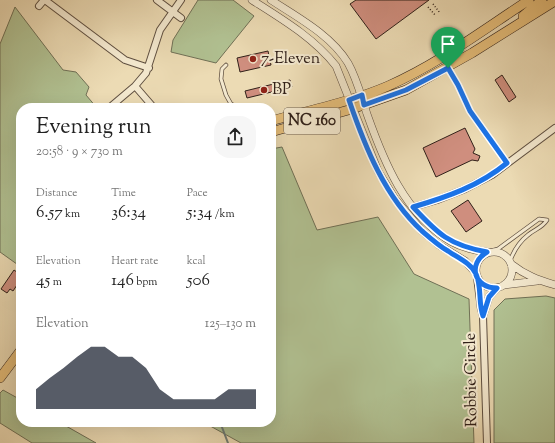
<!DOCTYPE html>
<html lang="en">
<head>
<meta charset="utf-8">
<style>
	:root { --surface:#fff; --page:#f6f6f6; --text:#222; --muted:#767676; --accent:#111827 }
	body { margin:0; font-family:"Sorts Mill Goudy",serif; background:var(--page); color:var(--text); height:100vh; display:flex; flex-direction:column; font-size:15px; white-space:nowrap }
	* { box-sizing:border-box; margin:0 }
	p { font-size:13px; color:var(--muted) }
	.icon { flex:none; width:22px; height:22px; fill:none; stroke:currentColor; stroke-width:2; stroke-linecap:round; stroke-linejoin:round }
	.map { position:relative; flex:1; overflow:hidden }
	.drawer { position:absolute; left:16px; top:103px; width:260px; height:324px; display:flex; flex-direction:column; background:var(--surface); border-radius:16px; box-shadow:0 4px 16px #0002 }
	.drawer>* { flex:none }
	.pin { position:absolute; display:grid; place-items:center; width:34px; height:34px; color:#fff; margin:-41px -17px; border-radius:50% 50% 50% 0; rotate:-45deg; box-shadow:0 0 4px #0007 }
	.pin .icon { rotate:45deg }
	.round { display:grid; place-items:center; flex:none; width:42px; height:42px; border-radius:16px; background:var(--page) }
	.headline { display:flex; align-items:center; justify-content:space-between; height:68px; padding:0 20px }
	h1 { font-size:22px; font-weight:600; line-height:30px }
	.figures { display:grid; grid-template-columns:repeat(3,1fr); gap:6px; height:68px; padding:4px 20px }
	.figures div { display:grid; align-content:center }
	.figures b { font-size:17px; font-weight:600 }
	.figures small { font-size:11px; font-weight:400 }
	.figures p { font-size:11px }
	.chart { height:112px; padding:8px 20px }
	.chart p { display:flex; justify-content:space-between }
	.chart svg { width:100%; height:72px; margin-top:4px; fill:var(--accent); opacity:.7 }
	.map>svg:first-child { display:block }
	.green { fill:#b1c192; stroke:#707056 }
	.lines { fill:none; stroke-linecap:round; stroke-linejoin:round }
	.stream { stroke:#6f7c75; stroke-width:2 }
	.building { fill:#cf8e7e; stroke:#302019 }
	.service-casing { stroke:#5f4f40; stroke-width:4.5 }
	.minor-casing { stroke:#5f4f40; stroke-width:8 }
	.tertiary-casing { stroke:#5f4f40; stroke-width:8 }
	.primary-casing { stroke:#302019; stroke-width:10 }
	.path { stroke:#302019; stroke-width:1.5; stroke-dasharray:1 2; stroke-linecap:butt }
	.service { stroke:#f3e8ce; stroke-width:3 }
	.minor { stroke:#f3e8ce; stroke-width:6 }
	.tertiary { stroke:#f3e8ce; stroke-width:7 }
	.primary { stroke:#e6be7a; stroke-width:9 }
	.route-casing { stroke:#fff; stroke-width:8 }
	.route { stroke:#1a73e8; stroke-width:5 }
	.poi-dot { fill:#8f2418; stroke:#f3e8ce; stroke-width:1.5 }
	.labels { text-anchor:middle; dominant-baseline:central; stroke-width:4; stroke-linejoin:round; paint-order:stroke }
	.shield { fill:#f3e8ce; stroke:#6a5c4f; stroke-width:1 }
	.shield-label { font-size:15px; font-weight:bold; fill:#302019 }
	.poi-label { font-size:16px; fill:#302019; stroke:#f3e8ce; text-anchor:start }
	.street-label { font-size:16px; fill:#302019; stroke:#f3e8ce }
</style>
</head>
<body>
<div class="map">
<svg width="555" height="443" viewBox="0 0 555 443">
	<rect width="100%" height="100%" fill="#ecdbb4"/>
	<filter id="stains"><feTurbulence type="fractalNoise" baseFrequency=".005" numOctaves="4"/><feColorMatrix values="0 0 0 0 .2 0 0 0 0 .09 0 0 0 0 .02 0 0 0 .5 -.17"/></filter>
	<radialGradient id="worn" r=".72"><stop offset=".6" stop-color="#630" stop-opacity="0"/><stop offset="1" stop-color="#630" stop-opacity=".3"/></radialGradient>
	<path class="green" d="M198 0H233L254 16 216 63 171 52 173 40Z
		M15 7 63 70 76 72 89 87 86 95 97 108H21V267L0 252V44Z
		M282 147 317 230 378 217 414 274 469 299 474 443H241L203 422H271V149Z
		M546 296 555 298V443H494V310L505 299Z
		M3 390 21 400V422H59L96 443H32L0 423V393Z"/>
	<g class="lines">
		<path class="stream" d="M220 422 228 443"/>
	</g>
	<path class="building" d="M356 0H429L376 39 350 4Z
		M268 51 271 65 240 72 237 58Z
		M502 75 516 97 509 102 495 80Z
		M290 80 292 87 247 98 245 91Z
		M465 128 475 149 473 153 480 156 478 161 472 160 436 177 423 148Z
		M468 200 482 221 466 232 451 211Z
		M14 270 21 275V279L13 291 10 289 7 293 1 289Z"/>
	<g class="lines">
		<defs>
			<path id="service" d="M226 65 222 69 221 79 226 95 231 104 237 107
				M448 68 458 85 470 111 507 163
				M491 251 498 249 539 219 547 220C542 228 535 229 528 235 519 242 514 250 510 261"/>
			<path id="minor" d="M45 0 125 60 149 68
				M157 0 181 18
				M39 6 44 0
				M135 86 154 108
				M109 108 135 86 146 73 160 30 181 0
				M413 207 437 200 465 189 492 175 555 128
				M477 277 481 309 483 316 487 443
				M483 316 489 297 497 288"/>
			<path id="tertiary" d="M252 0C282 19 314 38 336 66L378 171 395 199 422 231 439 245 465 261 476 273
				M271 0C297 17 331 35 348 63 357 79 361 96 367 114 384 162 405 215 452 242 463 248 475 250 487 252
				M476 270a18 18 0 1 1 36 0a18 18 0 1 1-36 0Z
				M511 264C525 275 538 280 555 285
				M504 285 537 281"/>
			<path id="primary" d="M523 16 542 0
				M271 121C310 110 351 102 388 86 438 64 483 30 529 0
				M271 132 352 109 406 90 472 53 555 1
				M0 378 21 350"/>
		</defs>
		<use href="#service" class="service-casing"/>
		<use href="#minor" class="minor-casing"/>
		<use href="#tertiary" class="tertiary-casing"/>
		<use href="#primary" class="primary-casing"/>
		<path class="path" d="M433 4 440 13
			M428 7 436 16"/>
		<use href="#service" class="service"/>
		<use href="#minor" class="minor"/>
		<use href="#tertiary" class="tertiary"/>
		<use href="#primary" class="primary"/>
	</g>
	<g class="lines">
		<defs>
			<path id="route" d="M448 68 406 90 364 105 362 95 349 100C365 147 385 197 422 231 430 238 439 246 448 251 458 258 471 263 476 274 482 287 478 302 483 316L489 297 497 288C474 288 467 264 487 252 449 245 438 234 413 207 447 197 479 186 507 163L470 111 458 85 448 68"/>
		</defs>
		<use href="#route" class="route-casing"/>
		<use href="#route" class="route"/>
	</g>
	<g class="poi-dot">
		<circle cx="253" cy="59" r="4"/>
		<circle cx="264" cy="90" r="4"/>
	</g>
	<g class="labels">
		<rect class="shield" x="284" y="108" width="56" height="26" rx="3"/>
		<g class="shield-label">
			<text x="312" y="121">NC 160</text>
		</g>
		<g class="poi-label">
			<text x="261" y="59">7-Eleven</text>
			<text x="272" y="90">BP</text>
		</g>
		<g class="street-label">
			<text transform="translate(472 380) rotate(-91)">Robbie Circle</text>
		</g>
	</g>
	<rect width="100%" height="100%" filter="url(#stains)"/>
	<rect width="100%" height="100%" fill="url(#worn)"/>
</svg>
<div class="pin" style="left:448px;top:68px;background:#1e9e55"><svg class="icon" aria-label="arrive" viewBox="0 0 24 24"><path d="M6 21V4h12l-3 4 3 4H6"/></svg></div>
<section class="drawer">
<div class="headline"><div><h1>Evening run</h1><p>20:58 · 9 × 730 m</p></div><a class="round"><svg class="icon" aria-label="share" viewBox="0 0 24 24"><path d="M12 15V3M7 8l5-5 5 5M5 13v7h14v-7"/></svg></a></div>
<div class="figures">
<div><p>Distance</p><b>6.57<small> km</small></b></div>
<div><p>Time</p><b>36:34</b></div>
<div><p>Pace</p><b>5:34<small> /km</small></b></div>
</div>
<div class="figures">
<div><p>Elevation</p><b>45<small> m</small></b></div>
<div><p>Heart rate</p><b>146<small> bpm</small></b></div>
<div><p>kcal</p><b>506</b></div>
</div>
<div class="chart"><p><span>Elevation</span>125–130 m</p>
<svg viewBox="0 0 160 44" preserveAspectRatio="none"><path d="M0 44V32L10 25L20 19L30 12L40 6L50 6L60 12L70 12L80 19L90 32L100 38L110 38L120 38L130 38L140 32L150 32L160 32V44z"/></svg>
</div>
</section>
</div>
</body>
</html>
